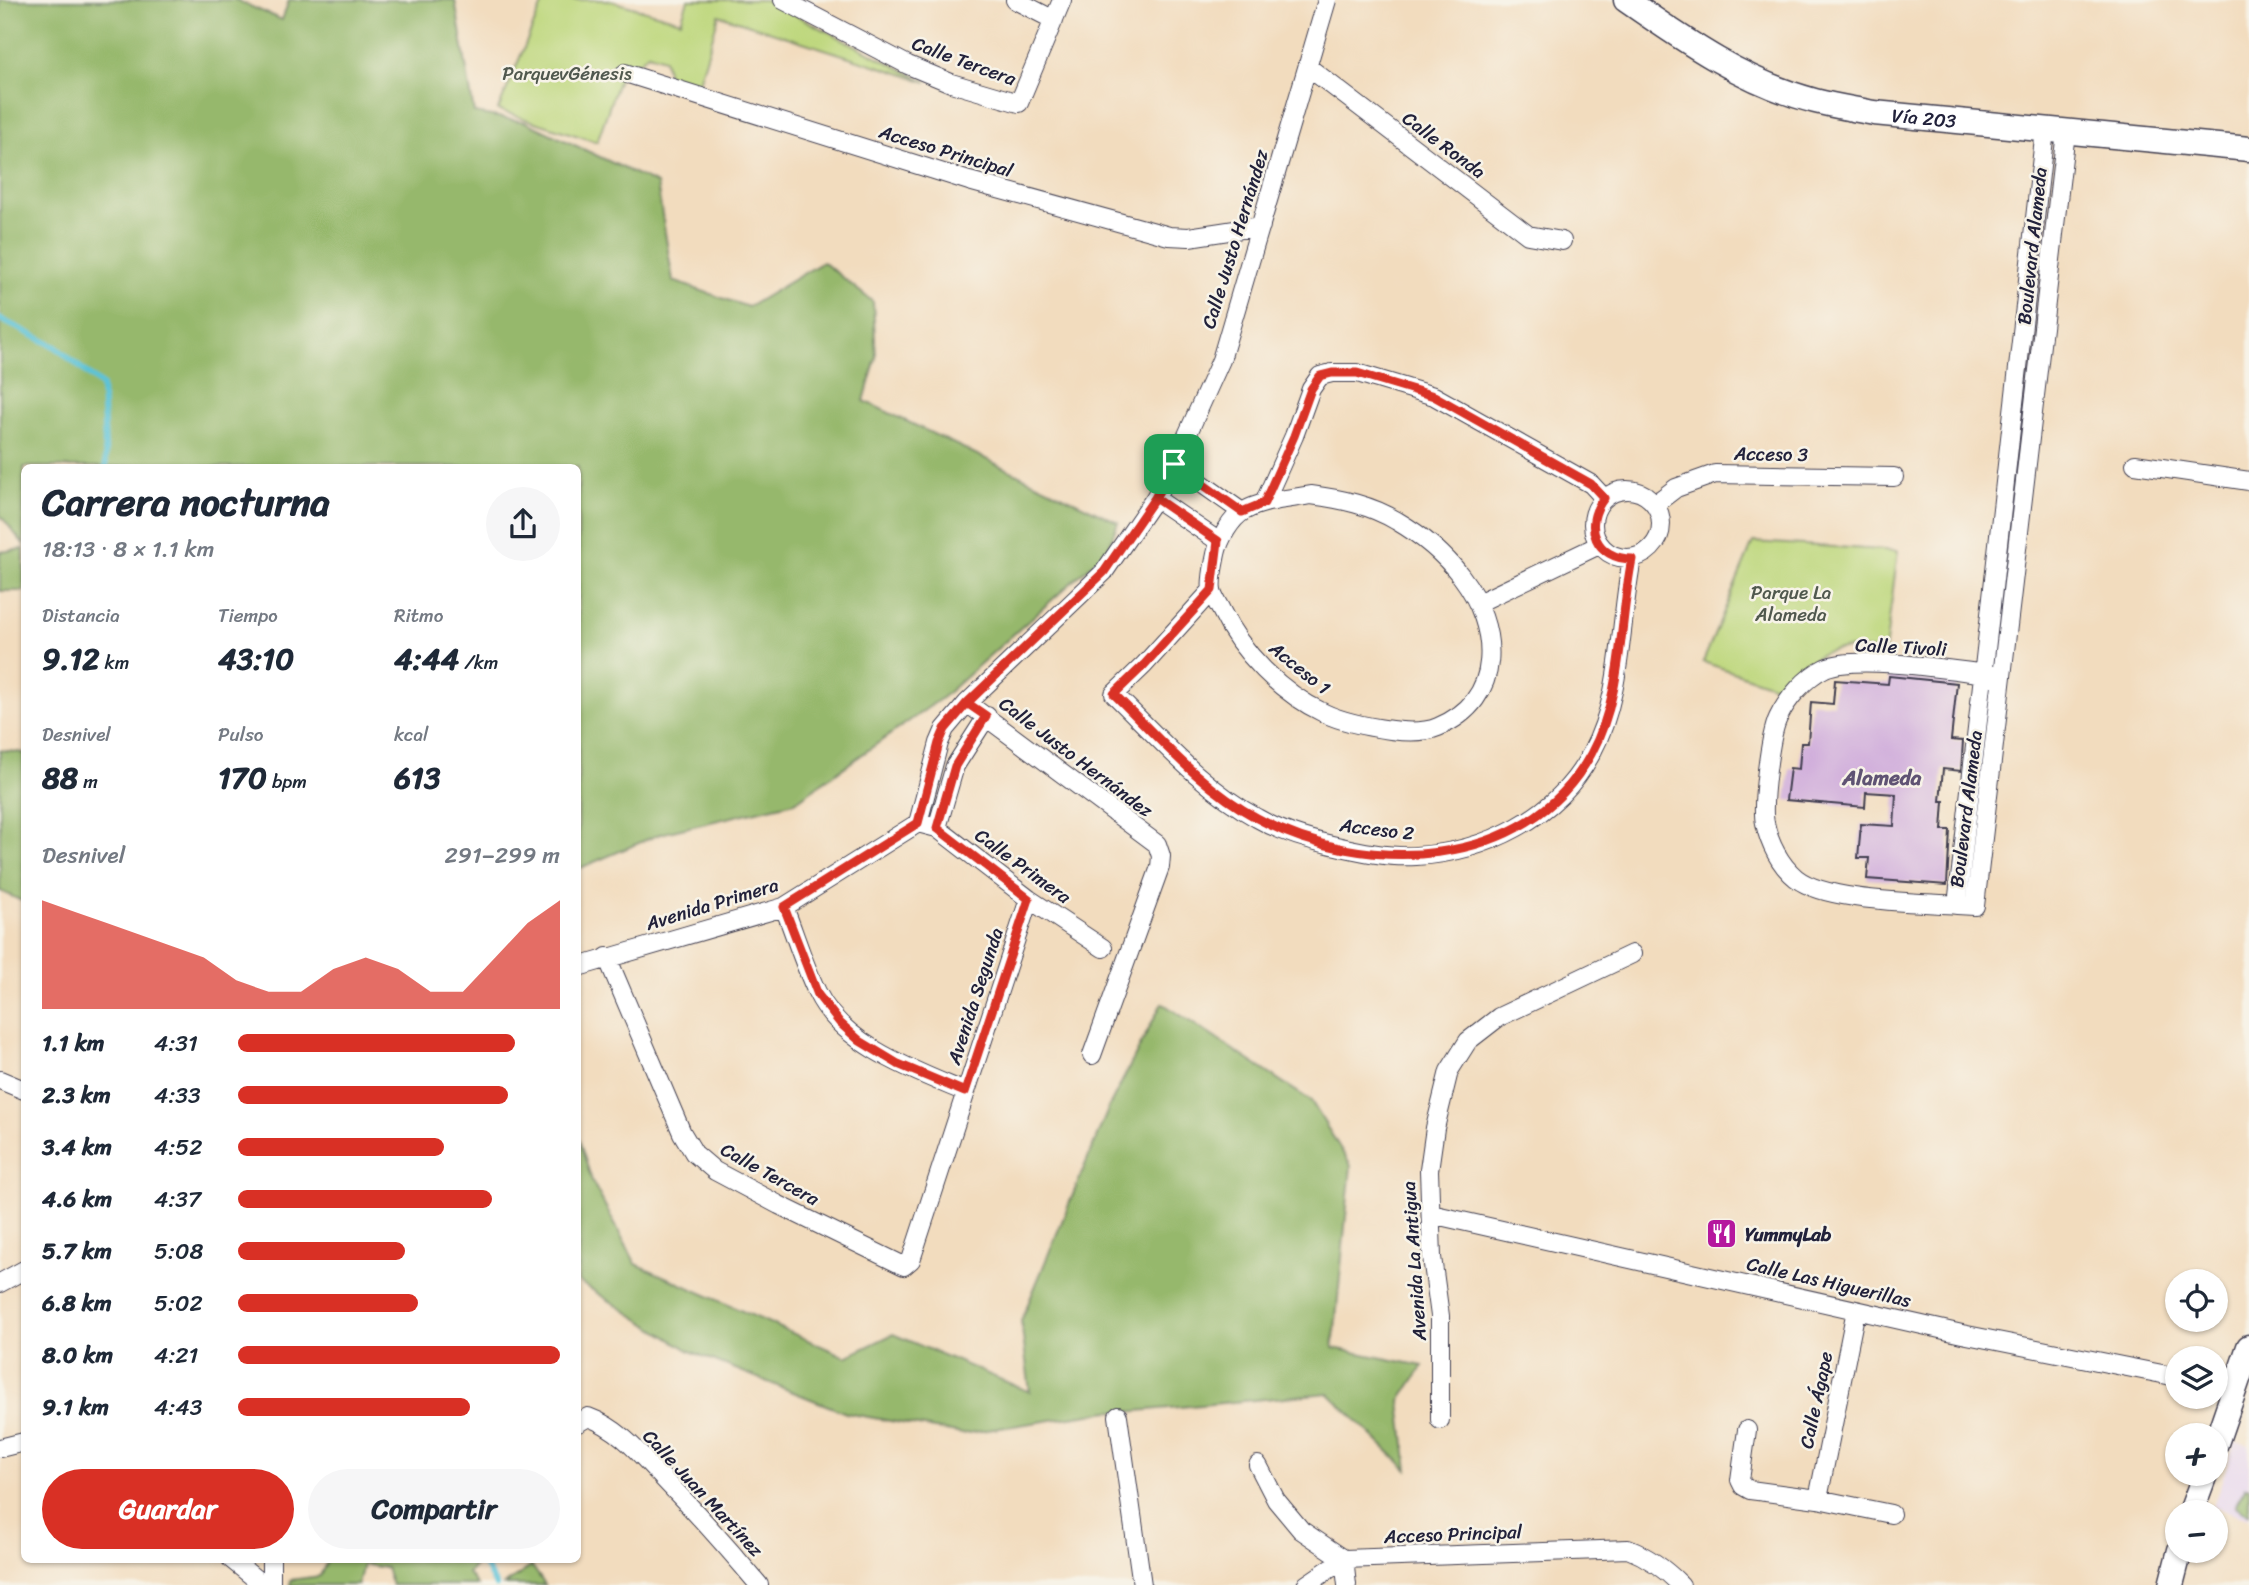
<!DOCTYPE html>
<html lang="es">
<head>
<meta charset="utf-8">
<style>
	:root { --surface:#fff; --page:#f6f6f7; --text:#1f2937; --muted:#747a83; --accent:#d93025 }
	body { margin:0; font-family:Sriracha,sans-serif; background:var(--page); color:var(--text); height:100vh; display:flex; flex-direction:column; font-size:26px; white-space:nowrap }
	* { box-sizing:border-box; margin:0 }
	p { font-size:23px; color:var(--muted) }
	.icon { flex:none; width:38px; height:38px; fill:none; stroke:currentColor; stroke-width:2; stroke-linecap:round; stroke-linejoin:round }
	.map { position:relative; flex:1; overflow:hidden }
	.side { position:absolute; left:21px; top:464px; width:560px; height:1099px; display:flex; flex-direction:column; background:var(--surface); border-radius:10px; box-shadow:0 2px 5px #0004 }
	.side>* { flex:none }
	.fabs { position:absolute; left:2165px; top:1269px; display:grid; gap:14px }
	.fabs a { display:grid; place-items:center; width:63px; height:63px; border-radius:50%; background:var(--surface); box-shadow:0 2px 5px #0004; font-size:35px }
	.pin { position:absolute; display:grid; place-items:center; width:60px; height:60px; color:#fff; margin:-30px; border-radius:14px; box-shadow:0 4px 10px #0006 }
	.round { display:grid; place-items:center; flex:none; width:74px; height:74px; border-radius:37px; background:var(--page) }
	.summary { display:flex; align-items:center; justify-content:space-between; height:119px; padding:0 21px }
	h1 { font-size:38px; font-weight:700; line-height:52px }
	.metrics { display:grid; grid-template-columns:repeat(3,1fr); gap:10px; height:119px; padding:7px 21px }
	.metrics div { display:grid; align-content:center }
	.metrics b { font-size:30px; font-weight:700 }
	.metrics small { font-size:19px; font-weight:400 }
	.metrics p { font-size:19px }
	.chart { height:196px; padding:14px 21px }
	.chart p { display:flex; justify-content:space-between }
	.chart svg { width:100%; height:126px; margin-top:7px; fill:var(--accent); opacity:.7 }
	.cta { display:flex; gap:14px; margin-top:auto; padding:14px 21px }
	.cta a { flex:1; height:80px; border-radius:42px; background:var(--accent); color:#fff; font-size:28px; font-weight:700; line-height:80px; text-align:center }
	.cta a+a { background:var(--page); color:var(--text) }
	ul { padding:0 21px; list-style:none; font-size:23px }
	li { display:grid; grid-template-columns:112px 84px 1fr; align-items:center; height:52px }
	li i { height:18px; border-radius:9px; background:var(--accent) }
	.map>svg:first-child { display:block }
	.built { fill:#e5d3f1 }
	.green { fill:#bdd77c; stroke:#707c5c; stroke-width:2 }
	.forest { fill:#96b86c; stroke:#5c6d54; stroke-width:2 }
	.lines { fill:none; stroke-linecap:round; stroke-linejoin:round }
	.stream { stroke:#5cc3d8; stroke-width:6 }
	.building { fill:#d0addb }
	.street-casing { stroke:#413e4f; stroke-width:20 }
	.secondary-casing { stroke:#413e4f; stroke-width:27 }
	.street { stroke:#fff; stroke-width:18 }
	.secondary { stroke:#fff; stroke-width:24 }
	.route-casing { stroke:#fff; stroke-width:14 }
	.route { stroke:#d93025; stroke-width:9 }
	.labels { text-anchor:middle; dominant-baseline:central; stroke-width:5; stroke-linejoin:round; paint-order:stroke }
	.street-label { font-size:19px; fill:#22223b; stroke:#f7f3e8 }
	.park-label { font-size:19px; fill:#50584e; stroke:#f7f3e8 }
	.poi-label { font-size:19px; font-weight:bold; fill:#22223b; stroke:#f7f3e8; text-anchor:start }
	.neighbourhood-label { font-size:21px; font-weight:bold; fill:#5f5373; stroke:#f7f3e8 }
</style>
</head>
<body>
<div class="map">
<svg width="2249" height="1585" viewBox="0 0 2249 1585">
	<rect width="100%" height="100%" fill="#f7f3e8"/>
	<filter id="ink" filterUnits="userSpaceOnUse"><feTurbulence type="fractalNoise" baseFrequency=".0143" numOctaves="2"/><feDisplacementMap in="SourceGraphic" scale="14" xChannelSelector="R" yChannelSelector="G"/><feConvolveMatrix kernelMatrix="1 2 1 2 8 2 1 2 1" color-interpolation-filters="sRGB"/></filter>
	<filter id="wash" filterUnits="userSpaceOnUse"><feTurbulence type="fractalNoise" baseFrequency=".00686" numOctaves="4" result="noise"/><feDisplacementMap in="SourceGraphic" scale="28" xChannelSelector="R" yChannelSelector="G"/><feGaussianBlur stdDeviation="1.57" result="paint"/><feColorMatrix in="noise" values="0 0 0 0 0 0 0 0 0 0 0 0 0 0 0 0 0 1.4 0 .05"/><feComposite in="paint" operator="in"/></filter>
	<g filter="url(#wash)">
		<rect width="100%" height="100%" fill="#f2dcbe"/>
		<path class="built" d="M2235 1442 2249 1445V1518L2213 1507Z"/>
		<path class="green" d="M544 0H608L681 21 688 0H766L927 82 719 15 698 86 668 76 664 59 648 54 637 64H624L597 142 498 110Z
			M1753 542 1898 551 1885 651C1827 645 1822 647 1781 688L1703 662Z"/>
		<path class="forest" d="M0 0H236L282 20 289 0H455L474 113 526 122 657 184 673 281 748 307 823 262 873 302 876 358 864 401 1118 522 1107 551 943 697 795 802 660 834 578 869V467H24V545L0 515Z
			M24 549V591H0V552Z
			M0 750 24 753V902L0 891Z
			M1162 1003 1311 1101 1351 1166 1333 1348 1423 1366 1400 1401 1408 1470 1328 1393 1127 1412 1109 1411 962 1434 846 1413 690 1351 578 1281V1137L592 1181 636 1264 846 1357 893 1334 1030 1392 1021 1321 1109 1107Z
			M2246 1487H2249V1514L2235 1506Z
			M328 1559H481L468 1573 477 1585H392L386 1568 363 1564 358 1585H290L291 1580 320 1576Z
			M532 1566 545 1585H504Z"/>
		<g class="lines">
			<path class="stream" d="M0 319 56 347 102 386 106 467
				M481 1559 496 1585"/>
		</g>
		<g id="blocks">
			<path class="building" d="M1889 676 1957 683 1951 740 1963 741 1961 771 1943 769 1940 801H1944L1942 830H1950L1947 885 1867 879 1869 858H1858L1861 824 1894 826 1896 794 1866 792 1865 807 1786 800 1790 768 1799 769 1801 743H1808L1811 702 1833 704 1835 680 1888 684Z"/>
		</g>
	</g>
	<g filter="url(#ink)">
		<use href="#blocks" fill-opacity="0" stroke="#413e4f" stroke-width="2"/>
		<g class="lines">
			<defs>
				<path id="street" d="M783 0 908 65 951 83 1019 103 1062 0
					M1015 0 1054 20
					M1308 67 1528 235 1562 241
					M625 73 969 181 1169 236 1189 237 1261 226
					M2045 130 1957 905 1975 906 2066 132
					M1174 464 1242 512
					M2135 464 2249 481
					M1593 524a34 34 0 1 1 68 0a34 34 0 1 1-68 0Z
					M1311 495C1341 499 1371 505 1397 521 1421 535 1444 554 1461 576 1500 627 1505 699 1438 727 1424 733 1406 732 1391 730 1369 727 1345 723 1324 713 1281 693 1241 652 1221 610 1218 604 1213 597 1212 591 1210 580 1214 565 1216 554 1219 540 1231 518 1244 511 1264 500 1289 499 1311 495Z
					M1155 498 1218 541
					M1264 503 1294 436 1311 389 1320 376 1332 373H1357L1434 396 1591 484 1604 498
					M1655 504 1676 488 1715 474 1894 477
					M1212 590 1144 665 1114 694C1159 738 1202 788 1257 818 1281 832 1305 839 1332 845 1358 851 1389 858 1416 856 1485 852 1557 818 1591 754 1623 695 1619 624 1632 559
					M1478 603 1599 545
					M967 703 1157 844 1161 856 1160 867 1092 1055
					M918 823 937 828 1029 899 1103 948
					M937 828 955 766 987 716
					M1957 905C1917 902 1826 902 1796 878 1780 865 1769 843 1765 823 1761 805 1770 735 1778 718 1787 699 1806 677 1825 668 1859 654 1956 671 1995 675
					M784 907C795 935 804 965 817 992 842 1045 915 1071 965 1092
					M607 957 682 1133 694 1153 715 1171 779 1205 904 1266 911 1260 1029 899
					M578 967 784 907 918 823 939 743 945 729 967 703 1104 572 1155 498 1174 464 1221 360 1327 0
					M0 1080 24 1090
					M1431 1214 1962 1334 2177 1377
					M0 1283 24 1270
					M2216 1379H2239
					M1118 1416 1142 1585
					M1440 1420V1316L1432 1257 1429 1170 1435 1128 1449 1071 1468 1041 1499 1017 1632 954
					M578 1423 588 1417C619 1428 640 1454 662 1477 696 1512 728 1548 759 1585
					M1747 1430 1740 1480 1743 1486 1750 1490 1818 1499 1891 1514
					M0 1448 24 1442
					M1258 1465 1276 1500 1301 1530 1344 1559 1628 1549C1649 1557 1665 1569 1681 1585
					M1818 1499 1856 1310
					M231 1559 263 1585
					M1344 1559 1347 1585
					M271 1585V1559
					M1306 1585 1344 1559"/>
				<g id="secondary">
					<path id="s1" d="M1626 0C1685 41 1745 83 1815 101 1834 106 1854 109 1874 113L2249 149"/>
					<path d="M2216 1443 2249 1347"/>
					<path d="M2191 1512 2205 1474"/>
					<path d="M2171 1585 2180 1550"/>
				</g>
			</defs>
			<use href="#street" class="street-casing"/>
			<use href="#secondary" class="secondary-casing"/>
			<use href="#street" class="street"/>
			<use href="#secondary" class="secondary"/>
		</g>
	</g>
	<g class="lines" filter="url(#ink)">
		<defs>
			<path id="route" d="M1174 464 1155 498 1104 572 967 703 986 716 955 766 937 828 1029 899 965 1092 898 1064 860 1041 840 1023 818 995 784 907 918 823 939 743 945 729 967 703 1104 572 1155 498 1218 541 1212 590 1144 665 1114 694C1159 738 1201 788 1257 818 1363 876 1527 872 1591 754 1623 695 1619 624 1632 559 1596 559 1582 526 1604 498L1591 484 1434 396 1357 373H1332L1320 376 1311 389 1294 436 1264 503 1242 512 1174 464"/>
		</defs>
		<use href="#route" class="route-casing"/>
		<use href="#route" class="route"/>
	</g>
	<defs>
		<symbol id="restaurant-square" viewBox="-11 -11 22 22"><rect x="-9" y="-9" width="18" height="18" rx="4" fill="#b5179e" stroke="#f7f3e8"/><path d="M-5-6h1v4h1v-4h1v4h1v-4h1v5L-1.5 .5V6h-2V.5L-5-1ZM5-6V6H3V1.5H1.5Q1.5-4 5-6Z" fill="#fff"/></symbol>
	</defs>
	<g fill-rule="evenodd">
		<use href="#restaurant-square" x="1704" y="1216" width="35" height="35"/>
	</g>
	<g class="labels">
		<g class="street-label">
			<text transform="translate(964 61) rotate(20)">Calle Tercera</text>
			<text stroke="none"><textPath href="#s1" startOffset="326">Vía 203</textPath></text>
			<text transform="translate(1444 145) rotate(37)">Calle Ronda</text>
			<text transform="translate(946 151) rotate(17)">Acceso Principal</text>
			<text transform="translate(1235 239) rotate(-73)">Calle Justo Hernández</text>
			<text transform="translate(2032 246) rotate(-84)">Boulevard Alameda</text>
			<text transform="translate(1771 454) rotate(1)">Acceso 3</text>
			<text transform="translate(1901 647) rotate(3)">Calle Tivoli</text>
			<text transform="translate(1300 668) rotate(39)">Acceso 1</text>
			<text transform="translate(1076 757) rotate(37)">Calle Justo Hernández</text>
			<text transform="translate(1966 809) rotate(-83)">Boulevard Alameda</text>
			<text transform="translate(1377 829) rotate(7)">Acceso 2</text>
			<text transform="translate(1023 866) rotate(36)">Calle Primera</text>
			<text transform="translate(712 904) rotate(-17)">Avenida Primera</text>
			<text transform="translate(975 996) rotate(-72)">Avenida Segunda</text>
			<text transform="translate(770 1174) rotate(29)">Calle Tercera</text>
			<text transform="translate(1414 1261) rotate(-94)">Avenida La Antigua</text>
			<text transform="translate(1829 1282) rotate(13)">Calle Las Higuerillas</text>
			<text transform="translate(1816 1400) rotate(-78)">Calle Ágape</text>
			<text transform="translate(703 1493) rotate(47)">Calle Juan Martínez</text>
			<text transform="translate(1453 1534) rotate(-2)">Acceso Principal</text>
		</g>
		<g class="park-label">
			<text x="567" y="73">ParquevGénesis</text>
			<text x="1791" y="592">Parque La<tspan x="1791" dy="22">Alameda</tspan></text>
		</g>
		<g class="poi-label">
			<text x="1745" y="1234">YummyLab</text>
		</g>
		<g class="neighbourhood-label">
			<text x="1882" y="778">Alameda</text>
		</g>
	</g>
</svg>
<div class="fabs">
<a><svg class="icon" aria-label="locate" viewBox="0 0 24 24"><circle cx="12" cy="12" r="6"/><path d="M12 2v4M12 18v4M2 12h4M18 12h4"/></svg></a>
<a><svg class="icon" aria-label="layers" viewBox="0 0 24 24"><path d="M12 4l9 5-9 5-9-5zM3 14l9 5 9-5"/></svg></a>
<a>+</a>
<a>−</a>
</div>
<div class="pin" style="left:1174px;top:464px;background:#1e9e55"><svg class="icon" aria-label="arrive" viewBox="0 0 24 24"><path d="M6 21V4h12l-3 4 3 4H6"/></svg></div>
<section class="side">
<div class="summary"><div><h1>Carrera nocturna</h1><p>18:13 · 8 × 1.1 km</p></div><a class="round"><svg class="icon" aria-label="share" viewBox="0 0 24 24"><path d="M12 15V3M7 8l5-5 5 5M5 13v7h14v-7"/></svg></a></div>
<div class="metrics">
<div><p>Distancia</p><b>9.12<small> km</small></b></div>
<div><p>Tiempo</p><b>43:10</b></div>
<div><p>Ritmo</p><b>4:44<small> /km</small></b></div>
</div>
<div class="metrics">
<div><p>Desnivel</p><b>88<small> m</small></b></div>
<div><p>Pulso</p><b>170<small> bpm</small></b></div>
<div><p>kcal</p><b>613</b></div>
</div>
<div class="chart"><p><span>Desnivel</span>291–299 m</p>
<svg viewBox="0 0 160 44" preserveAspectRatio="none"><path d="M0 44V6L10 10L20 14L30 18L40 22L50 26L60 34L70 38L80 38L90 30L100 26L110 30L120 38L130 38L140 26L150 14L160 6V44z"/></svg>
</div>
<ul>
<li><b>1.1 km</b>4:31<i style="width:86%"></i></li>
<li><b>2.3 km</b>4:33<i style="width:84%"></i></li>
<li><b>3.4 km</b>4:52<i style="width:64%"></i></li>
<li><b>4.6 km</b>4:37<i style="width:79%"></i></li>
<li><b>5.7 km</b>5:08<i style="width:52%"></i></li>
<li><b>6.8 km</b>5:02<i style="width:56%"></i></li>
<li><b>8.0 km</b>4:21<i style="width:100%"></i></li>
<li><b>9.1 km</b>4:43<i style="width:72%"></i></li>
</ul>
<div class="cta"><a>Guardar</a><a>Compartir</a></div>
</section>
</div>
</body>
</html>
